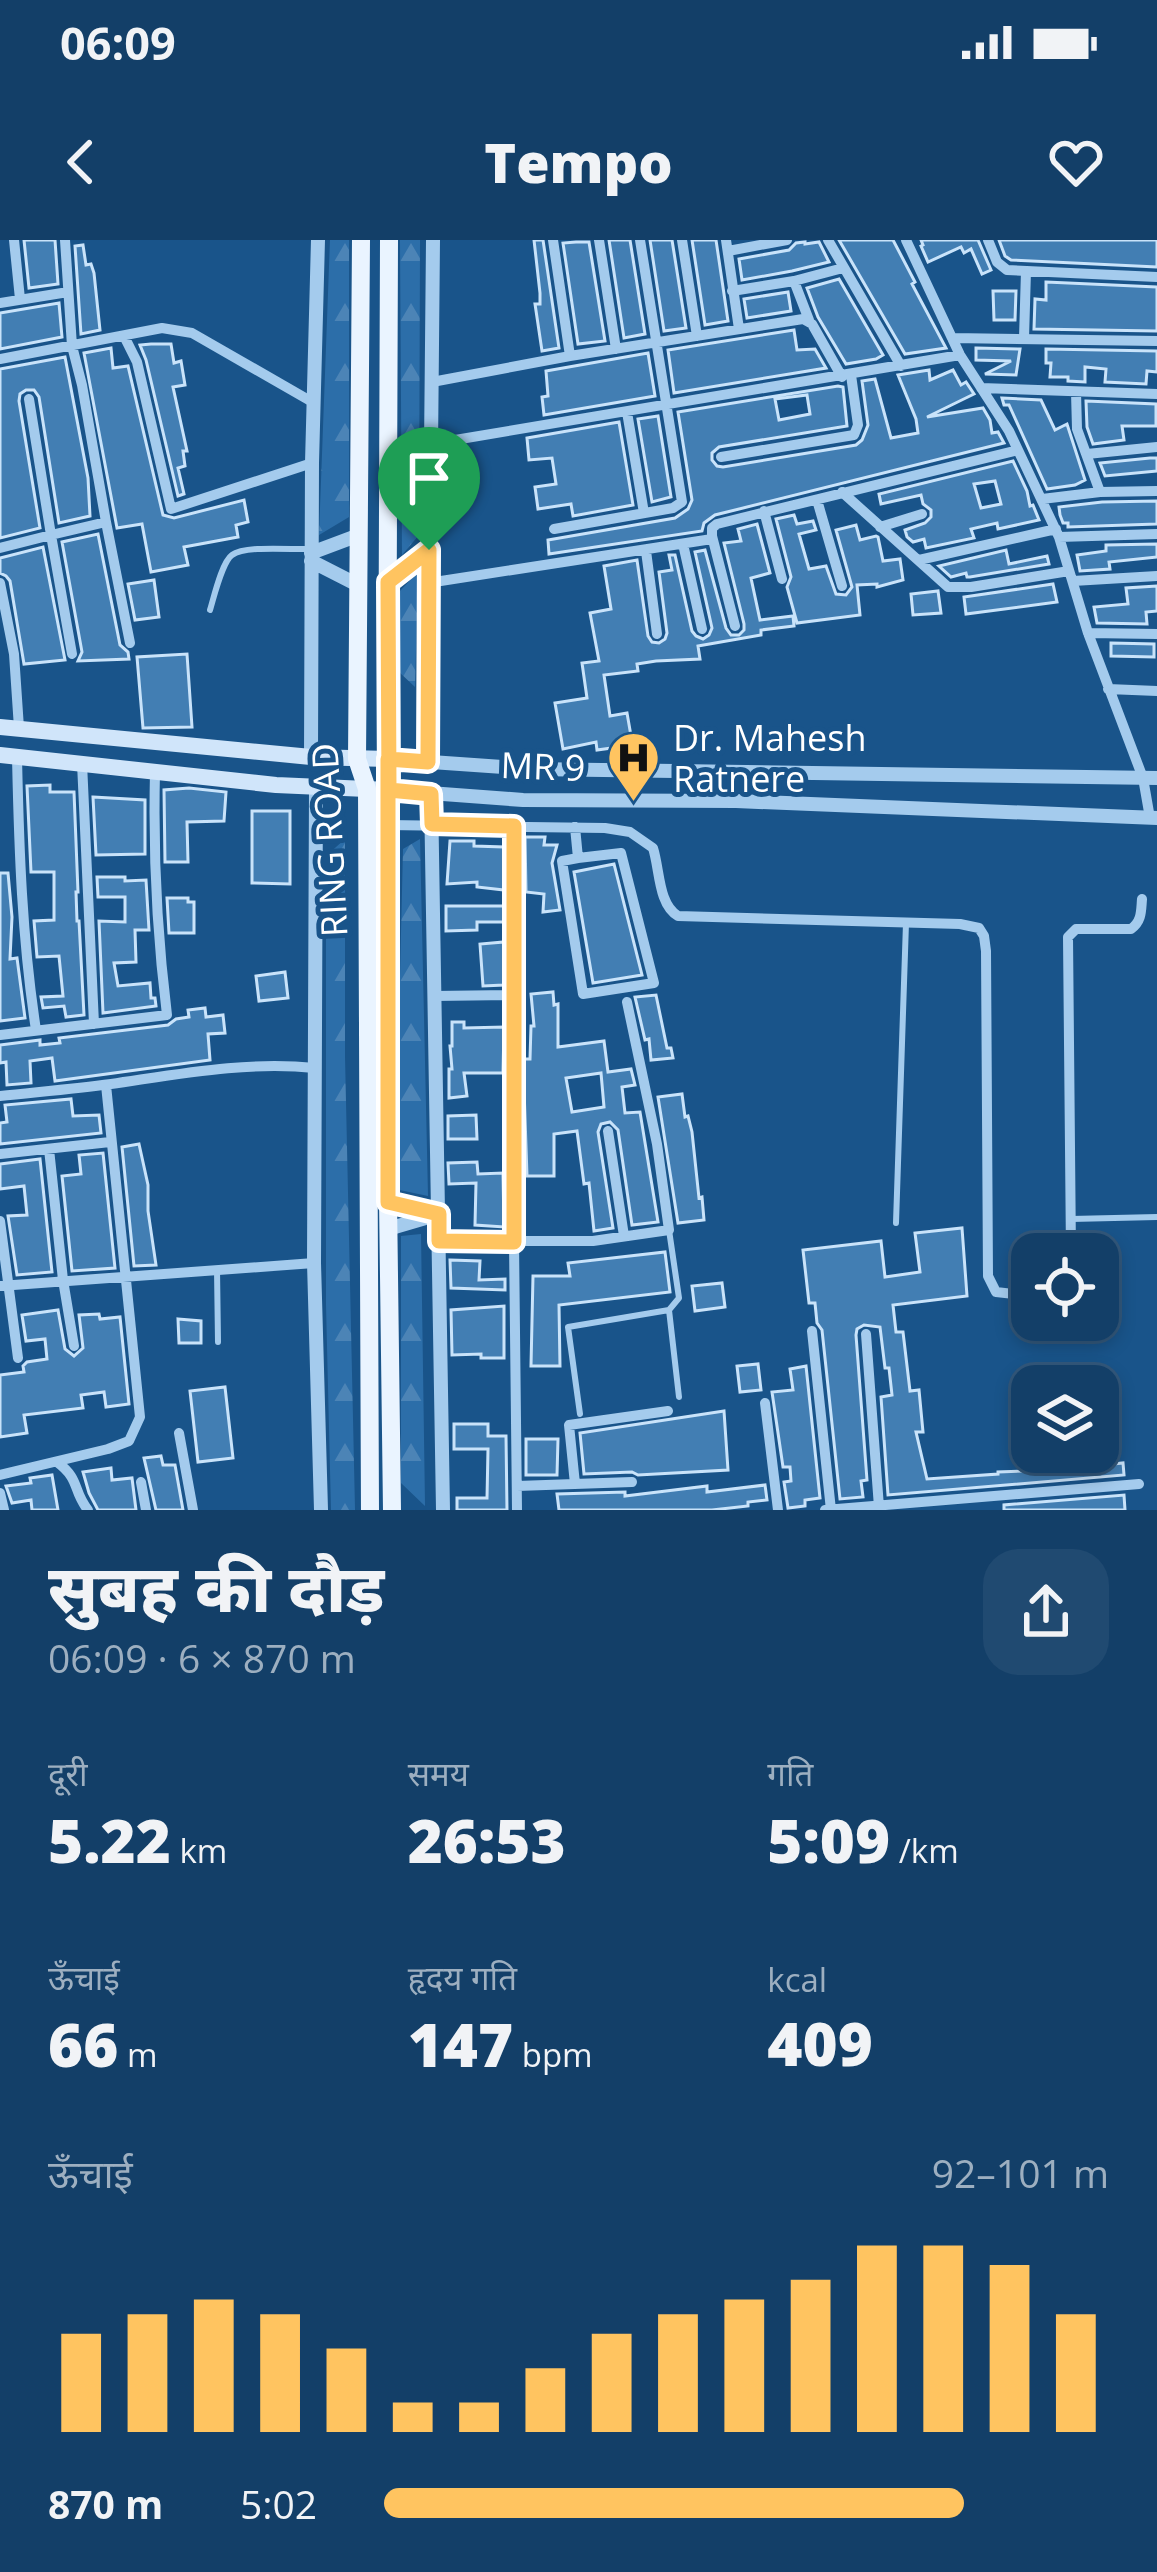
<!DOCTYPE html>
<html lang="hi">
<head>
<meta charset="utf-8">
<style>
	:root { --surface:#133f68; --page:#204a71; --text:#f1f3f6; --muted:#9dafc0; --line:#32587c; --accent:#ffc460 }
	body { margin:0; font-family:"Open Sans","Noto Sans Devanagari",sans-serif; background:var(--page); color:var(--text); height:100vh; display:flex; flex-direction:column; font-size:45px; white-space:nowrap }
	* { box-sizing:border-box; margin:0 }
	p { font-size:39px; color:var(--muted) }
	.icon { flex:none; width:66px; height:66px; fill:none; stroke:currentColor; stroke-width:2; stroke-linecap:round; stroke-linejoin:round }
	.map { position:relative; height:1270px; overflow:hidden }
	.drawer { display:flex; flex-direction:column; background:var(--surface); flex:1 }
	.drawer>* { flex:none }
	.fabs { position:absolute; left:1011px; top:993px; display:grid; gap:24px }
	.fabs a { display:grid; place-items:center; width:108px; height:108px; border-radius:24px; background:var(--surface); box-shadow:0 6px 18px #0003,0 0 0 3px var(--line); font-size:60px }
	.pin { position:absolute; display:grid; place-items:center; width:102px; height:102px; color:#fff; margin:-123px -51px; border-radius:50% 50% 50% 0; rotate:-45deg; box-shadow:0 0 12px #0007 }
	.pin .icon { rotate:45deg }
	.round { display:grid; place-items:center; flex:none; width:126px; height:126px; border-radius:36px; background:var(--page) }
	.headline { display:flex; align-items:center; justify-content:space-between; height:204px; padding:0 48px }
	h1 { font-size:66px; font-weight:800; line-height:90px }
	.metrics { display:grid; grid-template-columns:repeat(3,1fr); gap:18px; height:204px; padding:12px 48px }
	.metrics div { display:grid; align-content:center }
	.metrics b { font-size:60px; font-weight:800 }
	.metrics small { font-size:33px; font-weight:400 }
	.metrics p { font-size:33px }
	.chart { height:336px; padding:24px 48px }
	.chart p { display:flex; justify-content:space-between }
	.chart svg { width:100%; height:216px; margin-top:12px; stroke:var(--accent); stroke-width:6 }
	ul { padding:0 48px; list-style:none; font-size:39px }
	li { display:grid; grid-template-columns:192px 144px 1fr; align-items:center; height:90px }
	li i { height:30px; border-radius:15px; background:var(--accent) }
	.status { display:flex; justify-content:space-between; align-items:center; height:84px; padding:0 60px; background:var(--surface); direction:ltr }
	.status svg { height:33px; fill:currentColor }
	header { display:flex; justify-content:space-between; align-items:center; height:156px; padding:0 48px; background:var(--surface); font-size:54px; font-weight:800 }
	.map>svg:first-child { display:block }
	.forest { fill:url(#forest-firs) }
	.building { fill:#427eb3; stroke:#c9e3fa; stroke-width:3; fill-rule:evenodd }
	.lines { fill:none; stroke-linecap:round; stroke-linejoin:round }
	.service { stroke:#a4cbed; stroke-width:6 }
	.minor { stroke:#a4cbed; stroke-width:10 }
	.tertiary { stroke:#a4cbed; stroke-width:14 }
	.secondary { stroke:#d0e5fa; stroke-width:16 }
	.primary { stroke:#eaf4ff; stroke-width:18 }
	.route-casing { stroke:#fff; stroke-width:24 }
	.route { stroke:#ffc460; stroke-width:15 }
	.labels { text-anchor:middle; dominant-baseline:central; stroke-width:10; stroke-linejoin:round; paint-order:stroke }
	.poi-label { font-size:36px; fill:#fff; stroke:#19548a; text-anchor:start }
	.street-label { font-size:36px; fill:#fff; stroke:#19548a }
</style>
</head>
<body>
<div class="status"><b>06:09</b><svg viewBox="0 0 49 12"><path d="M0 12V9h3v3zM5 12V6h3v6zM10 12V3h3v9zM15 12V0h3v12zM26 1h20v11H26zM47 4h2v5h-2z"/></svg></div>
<header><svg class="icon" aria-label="back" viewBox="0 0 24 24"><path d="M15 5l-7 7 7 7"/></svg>Tempo<svg class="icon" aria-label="heart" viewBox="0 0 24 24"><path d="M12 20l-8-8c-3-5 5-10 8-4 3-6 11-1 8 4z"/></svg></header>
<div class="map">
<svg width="1157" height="1270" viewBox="0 0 1157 1270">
	<defs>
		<pattern id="forest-firs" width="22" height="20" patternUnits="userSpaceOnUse" patternTransform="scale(3)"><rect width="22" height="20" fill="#2c6ea9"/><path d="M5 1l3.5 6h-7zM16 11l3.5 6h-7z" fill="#4c84b6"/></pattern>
	</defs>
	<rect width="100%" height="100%" fill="#19548a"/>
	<path class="forest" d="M330 0H349V277L319 295Z
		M400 0H420L419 295 402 315Z
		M418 332 415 447 398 431 400 351Z
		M345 599V817L355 1270H331L326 1064V616Z
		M420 599 428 956 395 949 403 609Z
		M421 994 425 1266 401 1243V996Z"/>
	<path class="building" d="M24 0H55L58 44 29 48Z
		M534 0H543L559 108 542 111 535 64H540V53Z
		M609 0H630L645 94 624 98Z
		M650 0H672L686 88 664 91Z
		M692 0H716L728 81 705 85Z
		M839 0H893L915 42 912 44 946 108 905 114Z
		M921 0H978L991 30 982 34 971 9 964 13 961 7 928 22 921 6 923 5Z
		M999 0H1157V27L1011 20 1005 16Z
		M576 2H589L605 101 578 104 563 3Z
		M805 2V4L819 2 829 22 792 31 742 40 739 19 789 10 796 3Z
		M83 5 86 25 91 24 94 33 100 90 81 94 75 6Z
		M839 39 883 115 876 119 846 124 818 77 807 48Z
		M1046 42 1157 47V91L1034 89 1035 59 1046 60Z
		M993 51H1016L1015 80H994Z
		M788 52 791 71 747 78 744 59Z
		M59 63 62 97 0 109V73Z
		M794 90 797 110 815 109 826 128 674 153 668 110Z
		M151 104H171L174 123 181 121 185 145 173 147 187 211H183L185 226 178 228 184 254 178 256 146 120 140 105Z
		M111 108 113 128 128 126 163 275 174 278 244 260 248 282 236 285 238 297 184 307 188 325 151 332 142 284 117 288 84 113Z
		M976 108 1020 109 1016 135 985 134 1011 121 976 120Z
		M1046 109 1157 111V132L1147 131 1146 144 1105 142 1106 129 1085 127V142L1068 141V137H1050L1051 123H1046Z
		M648 113 655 156 544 175 542 157 548 156 546 131Z
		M65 117 88 238 90 276 59 283 39 157 34 150H26L20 154 19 161 40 288 0 298V129Z
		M929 130 930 140 953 130 961 145 966 142 974 154 927 177 983 168 990 180 992 193 998 192 1004 203 715 275 704 283 702 291 549 314 548 300 675 278 688 269 692 260 678 172 838 146 843 147 847 186 719 207 712 213V220L717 226 723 227 856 205 862 200 868 185 862 141 875 139 891 198 918 193 916 179 898 135ZM807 155 810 174 779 180 775 159Z
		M1002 158 1041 160 1055 190 1067 184 1085 240 1075 245 1047 249 1009 165H1004Z
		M1086 161 1156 164V186H1122L1124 200 1093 204 1087 187Z
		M658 176 671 257 652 262 638 179Z
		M619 182 633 265 573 276 571 264 538 269 535 247 556 244 552 218 529 220 527 198Z
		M1150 218H1157V231L1105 236 1100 223Z
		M1013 221 1027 251 1030 266 1033 265 1039 280 998 289 997 283 971 289 974 298 926 308 924 299 913 302 907 297 905 290 925 283 931 277V270L923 264 921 255 881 264 879 254ZM995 241 1001 264 981 268 974 244Z
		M1157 261V284L1068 287V283H1063L1060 275 1059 267 1102 262Z
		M794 275 797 284 813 281 816 290 799 294 809 329 826 326 836 354 846 355 852 347 836 290 856 285 860 300 876 296 878 297 883 321 900 319 903 340 877 347V344L857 345 860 375 797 383 787 347 791 337 776 279Z
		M757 284 770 333 751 338 760 380 793 376 794 386 761 390V395L698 406 700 419 656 421 637 424 638 431 604 435 610 476 627 473 634 513 620 515 619 507 597 510 596 502 563 509 555 463 587 458 582 423 599 421 590 373 611 369 604 326 637 320 648 396 652 402 659 403 665 399 667 393 659 332 672 330 669 315H675L692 391 696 396 703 399 709 395 712 388 695 312 705 310 726 388 731 395H739L744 390V384L724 303 741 301 738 289Z
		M98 294 120 405 128 412 129 419 78 421 82 412 62 302Z
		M1157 304V317L1109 322 1110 329 1080 331 1077 315 1106 311V305Z
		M43 307 65 420 24 424 10 341 6 336 0 333V318Z
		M1006 310 1009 324 1047 316 1049 324 970 337H967L966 333 951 337 939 326Z
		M154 340 159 377 135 380 128 344Z
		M1053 344 1057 362 966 374 964 357Z
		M1157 346V371L1146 372 1147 384 1097 383 1094 367 1128 364 1126 348Z
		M938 351 941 373 913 375 911 354Z
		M1111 403 1154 404V417L1111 416Z
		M187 414 192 487 143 488 137 417Z
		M50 545V552H74L78 652H76L77 681H79L84 775 66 777 64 766 43 768 41 757 63 756 59 716 37 717 34 681 54 680V632H31L27 546Z
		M189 548 226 552 224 581 187 582 188 622H165L164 550Z
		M93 557 145 560V614L96 615Z
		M252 571H290V644L252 643Z
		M525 597H545L544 605H557L552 623 560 670 543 672 544 654 526 652Z
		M450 601H474V606L504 607V650L477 647V642L447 644Z
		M614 624 642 735 593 743 574 632Z
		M0 633H8L12 677 10 719 17 718 25 778 0 781Z
		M97 637H125V641L146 640 149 690H135L136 722 114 723 118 746 150 743 151 758H155L156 766 103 773 99 681 125 682V657H98Z
		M167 658H188V662H194V693H169Z
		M446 666H504V682H477V690L446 691Z
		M504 702V745L483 746 480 704Z
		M285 732 288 758 259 761 256 736Z
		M553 752 554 765 558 764V807L604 801 608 832 631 829 635 845 622 847 625 873 640 872 658 982 632 985 618 890 610 882 601 884 598 892 613 988 594 991 589 943 584 944 577 891 554 894V936H527L523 819H530L531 786H534L531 754ZM601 833 604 867 572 872 566 838Z
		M656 755 667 808H671L673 818 651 820 649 799 645 800 635 757Z
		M205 768 206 777 223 775 225 793 208 794 210 820 55 841 52 818 30 821 31 843 7 845 6 822 0 823V805L40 800V805L60 803 59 798 168 785 176 779 189 777 188 770Z
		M452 782H464V788L504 787 503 833H464L467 856 449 858V829H452L450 806H452Z
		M682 854 685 877 688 876 692 892 699 958 702 957 704 980 678 983 658 857Z
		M71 859 73 876 99 875 101 893 0 904V883L7 882 5 865Z
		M476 875 477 899H448V876Z
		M139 904 148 945V971L156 1025 134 1026 122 907Z
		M103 913 115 1028 72 1031 62 936 81 934 79 915Z
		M40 919 52 1032 17 1035 8 976 27 975 24 946 0 949V924Z
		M477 922 478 934 503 933 504 987 475 985 476 943 449 944 448 923Z
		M962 988 967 1056 893 1065 896 1092H903L910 1151 919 1150 923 1192H916L927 1239 998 1234V1232L1021 1231 1020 1225 1076 1220 1092 1221V1226L1123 1223 1124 1235 888 1255 881 1157 892 1155 889 1128H885L880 1087 864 1085 857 1089 856 1095 867 1240 861 1241 863 1257 840 1259 822 1090 817 1083 815 1063H809L803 1010 881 1001 885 1037 920 1032 915 993Z
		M665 1012 670 1052 559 1065 560 1126H531L533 1036H570L568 1023Z
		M450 1020 480 1021 479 1040 505 1039V1050L451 1048Z
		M722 1043 725 1067 695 1071 692 1046Z
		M504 1066V1118H481V1114L452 1115 451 1070Z
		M58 1070 65 1109 74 1116 83 1108 79 1075 99 1074 100 1079 120 1077 129 1164 106 1167 104 1152 81 1155 83 1168 24 1175 27 1193 0 1197V1135L24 1132 23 1126 27 1122 47 1119 45 1099 26 1101 22 1075Z
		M178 1079 201 1081V1103H179Z
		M758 1124 761 1150 740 1152 737 1126Z
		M806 1126 820 1258 805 1260V1266L788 1268 784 1242 791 1241 790 1227H783L772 1152 793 1150 790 1129Z
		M225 1147 233 1218 198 1222 190 1151Z
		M724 1171 728 1230 638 1235 632 1232 584 1234 580 1193Z
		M454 1184H488V1196H506L507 1270H457V1258H487L488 1209H454Z
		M526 1199H558L557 1235H526Z
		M161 1216 163 1225H175L183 1270H156L144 1218Z
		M111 1228 112 1240 132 1238 136 1270H98L89 1253 83 1232Z
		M52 1235 58 1270H32L31 1260 12 1263 6 1246 31 1243 30 1238Z
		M765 1245 767 1260 748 1262V1266L712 1270H559L557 1254 625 1252V1256L707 1246V1252Z
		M1124 1255 1125 1270H1004V1265Z"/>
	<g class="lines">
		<path class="service" d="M210 370C214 357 222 322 232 315 245 305 294 310 311 309
			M1071 979 1157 977
			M896 983 906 683
			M669 990 679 1058 669 1070 679 1157
			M217 1029 218 1102
			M580 1174 568 1087 669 1070"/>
		<path class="minor" d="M14 0 20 59
			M65 0 72 106 82 145 106 282 51 295 72 414
			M553 0 570 116
			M599 0 616 109
			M682 0 697 96
			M726 0 739 89
			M828 0 901 126
			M906 0 960 115 1009 191 1059 297 1088 393 1143 538 1150 578
			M988 0 997 22 1007 30 1157 37
			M728 11 787 0
			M794 41 809 80
			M732 51 794 41 843 28
			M0 63 68 52
			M124 96 137 122 171 269 312 223
			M952 98 1157 101
			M1024 98 1026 31
			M0 119 162 88 192 93 314 163
			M432 142 570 116 803 79 812 84 842 137
			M981 148 1157 154
			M1076 152 1077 189 1100 252
			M627 172 644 273
			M431 204 960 115
			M1087 214 1157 207
			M721 217 854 195 858 185 851 135
			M842 252 948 347H971L1069 331
			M1042 259 1100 252 1157 251
			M817 260 842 346
			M764 271 782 339
			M106 282 130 403
			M880 287 922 274
			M554 289 673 268 682 262 640 0
			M1059 297 1157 294
			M683 304 702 389
			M0 308 51 295 29 159
			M646 311 657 394
			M919 320 1056 289
			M1073 341 1157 336
			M388 342 429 310
			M0 343 14 414 19 488
			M428 343 712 299
			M735 386 712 296V288L717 284 1018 210
			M1088 393 1157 394
			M1108 449 1157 451
			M17 517C19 609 22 699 36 790
			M82 523 94 784
			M388 585 605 588 630 592 653 608C660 630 658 664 678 676L960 684 979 688 984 696 986 711 988 1036 996 1052 1032 1056
			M514 586 513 913 517 1270
			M575 587 578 618 562 621 583 754 654 743 621 613 578 618
			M434 756 514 755
			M0 795 167 775C157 694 153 613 155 532
			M0 856C37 852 74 849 111 844 180 834 246 821 315 828
			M608 891 624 996
			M49 909 63 1040 74 1106
			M0 914 110 902
			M0 981 18 1118
			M439 1001H593L669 990 657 904 627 762
			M1071 1014 1068 697 1076 689H1131C1142 681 1141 671 1142 659
			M0 1046 314 1023
			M812 1091 831 1270
			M866 1094 879 1267
			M765 1163 778 1270
			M179 1193 193 1270
			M57 1222C81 1240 72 1250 88 1270
			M0 1235 108 1209 129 1201 140 1177 106 845
			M141 1242 146 1270
			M575 1244 569 1185 668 1171
			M517 1246 632 1242
			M0 1253 4 1270
			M825 1270 1139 1244"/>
		<path class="tertiary" d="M311 313 359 295
			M311 321 358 345
			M311 517 312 223 318 0
			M388 519 532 529 1157 538
			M428 522 433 0
			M316 548 314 1023 321 1270
			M389 550 523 560 736 561 1157 578
			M431 554 443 1270
			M388 962 434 973
			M388 989 439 974"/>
		<path class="secondary" d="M0 487 311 517 388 519
			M0 515 276 545 389 550"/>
		<path class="primary" d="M361 0 357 519 367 549 370 1270
			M389 0 386 802 392 1270"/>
	</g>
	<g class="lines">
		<defs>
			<path id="route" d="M429 310 388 342 389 550 431 554 432 584 514 586V1002L439 1001V974L388 962V519L428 522 429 310"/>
		</defs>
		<use href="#route" class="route-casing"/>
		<use href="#route" class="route"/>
	</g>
	<defs>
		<symbol id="hospital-pin" viewBox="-11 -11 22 30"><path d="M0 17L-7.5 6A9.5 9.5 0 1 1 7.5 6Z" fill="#ffc460" stroke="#19548a"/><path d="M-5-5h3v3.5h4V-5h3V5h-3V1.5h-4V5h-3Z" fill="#111"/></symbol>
	</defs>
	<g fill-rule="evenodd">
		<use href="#hospital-pin" x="604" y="488" width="59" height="81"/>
	</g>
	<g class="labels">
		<g class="poi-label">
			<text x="673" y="497">Dr. Mahesh<tspan x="673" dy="41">Ratnere</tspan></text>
		</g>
		<g class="street-label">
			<text transform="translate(543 526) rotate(2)">MR 9</text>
			<text transform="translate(329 600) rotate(-93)">RING ROAD</text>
		</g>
	</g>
</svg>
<div class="fabs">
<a><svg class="icon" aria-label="locate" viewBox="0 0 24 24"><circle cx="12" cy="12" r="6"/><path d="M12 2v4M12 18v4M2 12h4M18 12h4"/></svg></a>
<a><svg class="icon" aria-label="layers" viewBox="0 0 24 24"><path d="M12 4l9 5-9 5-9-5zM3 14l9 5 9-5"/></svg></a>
</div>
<div class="pin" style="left:429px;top:310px;background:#1e9e55"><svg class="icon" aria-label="arrive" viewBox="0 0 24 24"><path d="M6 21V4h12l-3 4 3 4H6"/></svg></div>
</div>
<section class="drawer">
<div class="headline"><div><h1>सुबह की दौड़</h1><p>06:09 · 6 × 870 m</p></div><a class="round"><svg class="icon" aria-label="share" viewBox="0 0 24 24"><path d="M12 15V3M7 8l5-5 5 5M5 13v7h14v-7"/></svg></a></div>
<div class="metrics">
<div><p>दूरी</p><b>5.22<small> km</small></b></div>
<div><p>समय</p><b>26:53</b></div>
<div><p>गति</p><b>5:09<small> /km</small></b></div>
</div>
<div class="metrics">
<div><p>ऊँचाई</p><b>66<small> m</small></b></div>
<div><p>हृदय गति</p><b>147<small> bpm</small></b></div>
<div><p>kcal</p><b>409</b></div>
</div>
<div class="chart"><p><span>ऊँचाई</span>92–101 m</p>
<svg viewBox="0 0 160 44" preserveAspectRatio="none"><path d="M5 44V24M15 44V20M25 44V17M35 44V20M45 44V27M55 44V38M65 44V38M75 44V31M85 44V24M95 44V20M105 44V17M115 44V13M125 44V6M135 44V6M145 44V10M155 44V20"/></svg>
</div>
<ul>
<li><b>870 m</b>5:02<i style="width:80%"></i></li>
</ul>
</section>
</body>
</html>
